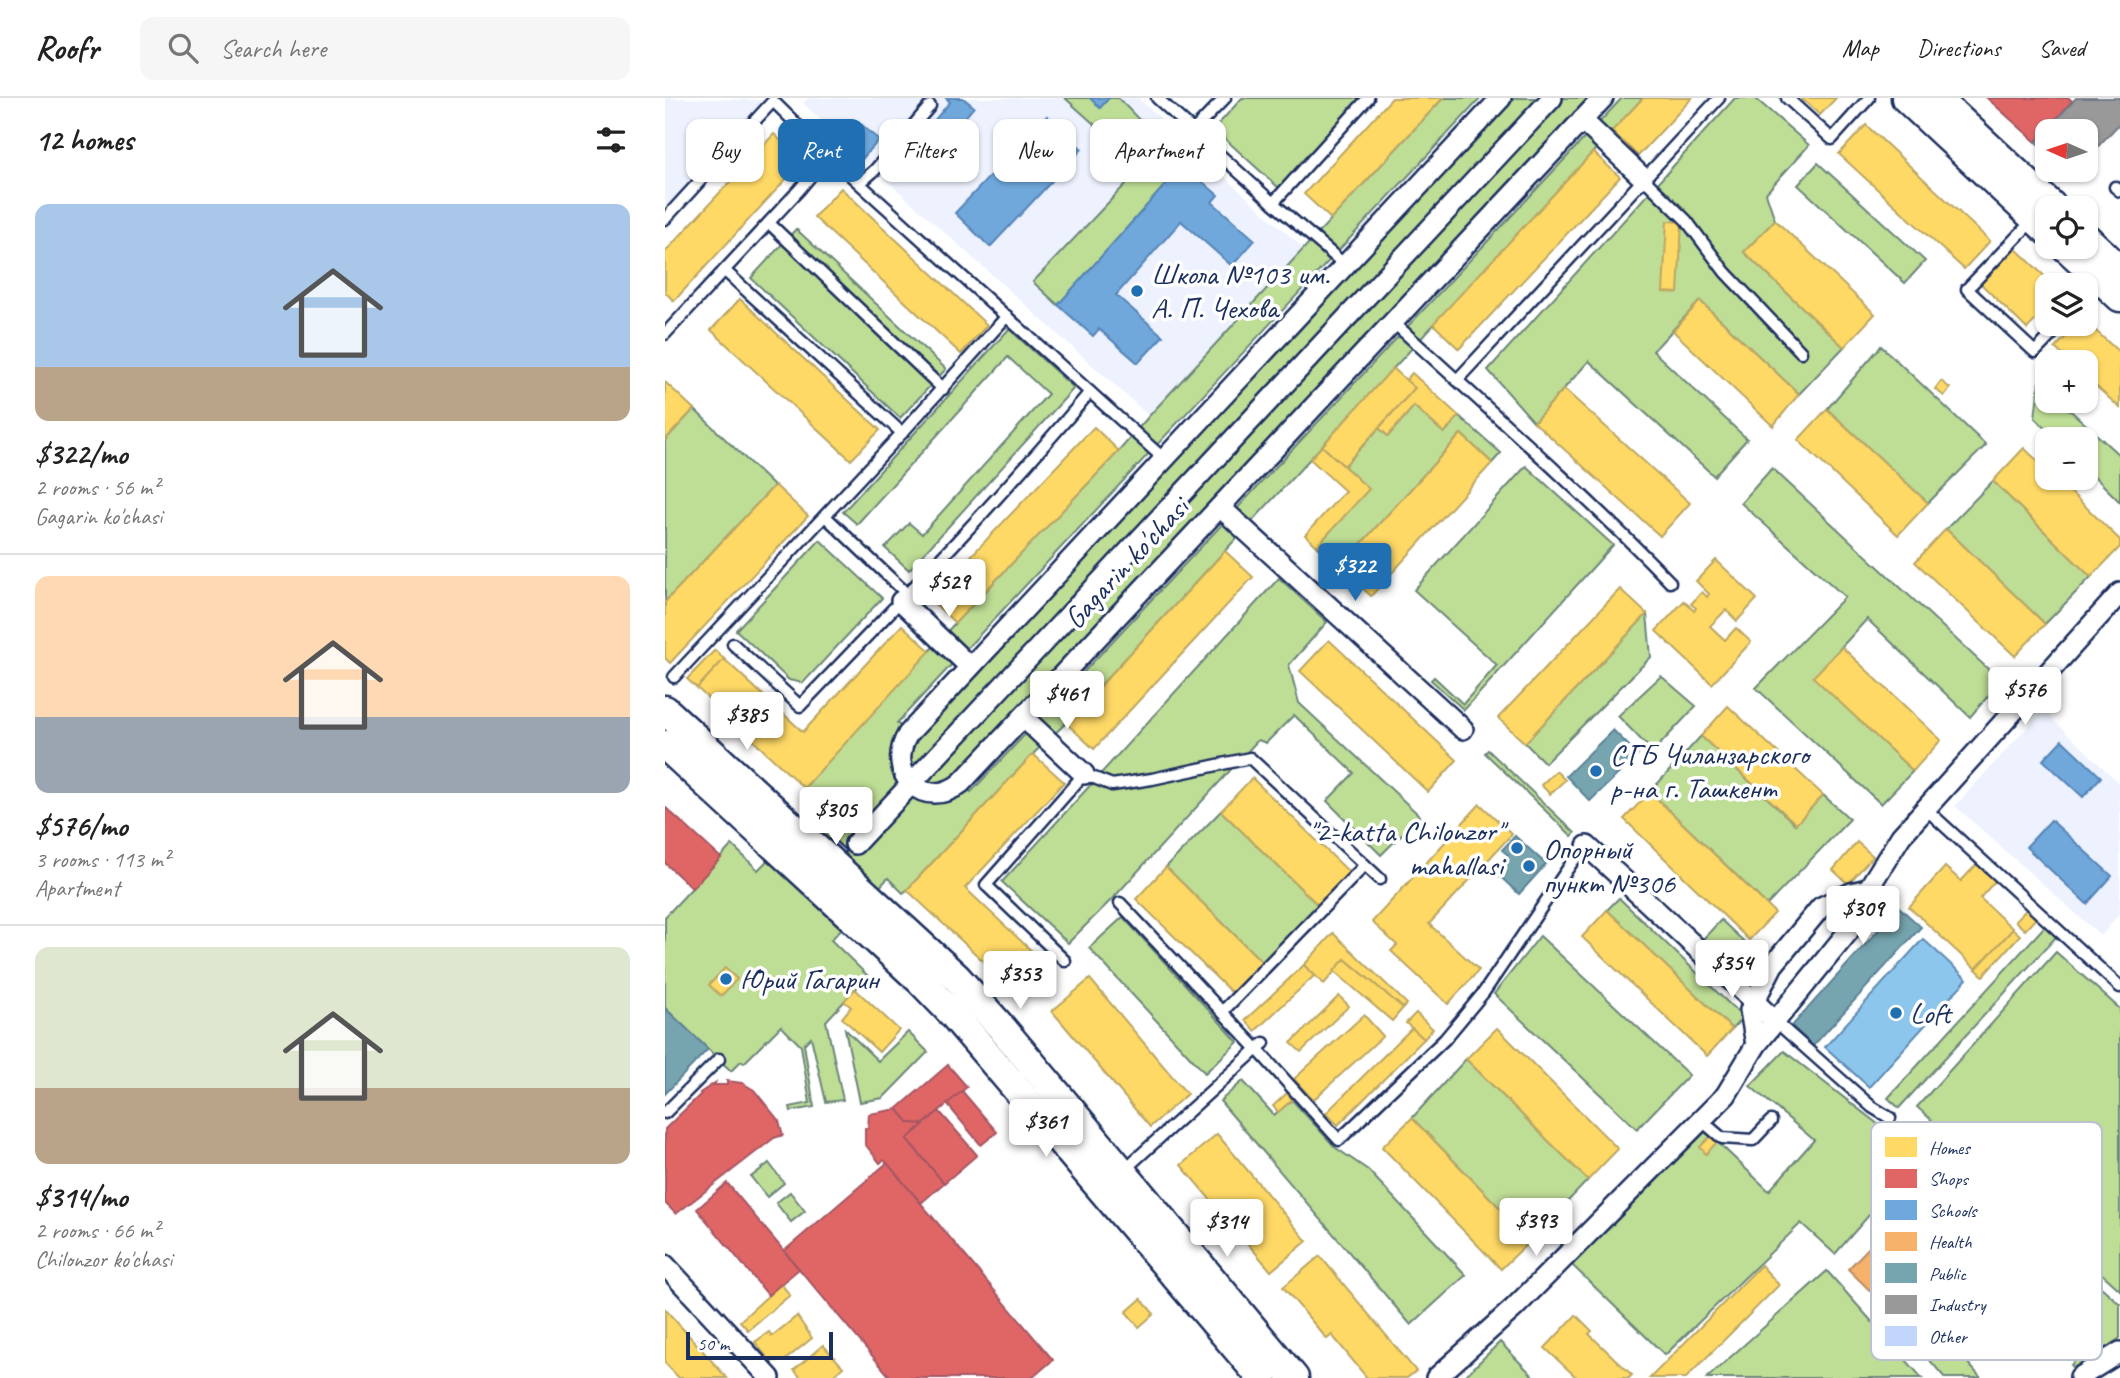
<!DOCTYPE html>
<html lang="en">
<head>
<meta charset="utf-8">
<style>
	:root { --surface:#fff; --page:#f6f6f6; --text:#222; --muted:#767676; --line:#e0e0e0; --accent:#1f6fb2 }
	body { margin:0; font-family:Caveat,sans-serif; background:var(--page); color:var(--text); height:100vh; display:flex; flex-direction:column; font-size:26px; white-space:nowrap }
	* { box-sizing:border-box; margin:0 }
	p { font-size:23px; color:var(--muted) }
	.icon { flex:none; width:38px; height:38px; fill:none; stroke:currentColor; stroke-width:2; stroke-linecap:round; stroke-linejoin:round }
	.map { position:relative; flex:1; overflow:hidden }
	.drawer { display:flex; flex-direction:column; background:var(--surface); width:665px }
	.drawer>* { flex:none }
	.banner { position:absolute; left:21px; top:21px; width:665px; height:63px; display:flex; gap:14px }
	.needle { width:46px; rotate:273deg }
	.fabs { position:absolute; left:1370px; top:21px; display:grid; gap:14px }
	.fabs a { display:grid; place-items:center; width:63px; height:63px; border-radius:14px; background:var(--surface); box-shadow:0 2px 5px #0004; font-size:35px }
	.scale { position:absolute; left:21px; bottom:18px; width:147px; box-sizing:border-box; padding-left:7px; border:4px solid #1b2f5e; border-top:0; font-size:19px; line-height:24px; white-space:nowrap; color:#1b2f5e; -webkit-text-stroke:5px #fff; paint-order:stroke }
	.price { position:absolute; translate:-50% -60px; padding:0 16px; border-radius:7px; background:#fff; color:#222; font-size:23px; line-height:46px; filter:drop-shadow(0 2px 4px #0008) }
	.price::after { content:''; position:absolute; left:50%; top:42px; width:21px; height:16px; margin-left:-10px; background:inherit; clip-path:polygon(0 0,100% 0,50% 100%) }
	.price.active { background:var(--accent); color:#fff }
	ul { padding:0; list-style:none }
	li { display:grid; align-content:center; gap:14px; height:371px; padding:0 35px }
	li+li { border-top:2px solid var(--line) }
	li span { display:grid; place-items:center; height:217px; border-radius:14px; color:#555 }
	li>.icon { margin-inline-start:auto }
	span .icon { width:126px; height:126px; fill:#fffc; stroke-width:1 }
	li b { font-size:30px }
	h2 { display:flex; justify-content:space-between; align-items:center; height:84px; padding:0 35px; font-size:30px }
	.chip { padding:0 24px; border-radius:14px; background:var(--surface); box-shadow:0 2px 5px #0004; font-size:24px; line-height:63px }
	.chip.active { background:var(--accent); color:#fff }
	header { display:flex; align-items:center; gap:42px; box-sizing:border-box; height:98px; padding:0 35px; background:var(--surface); border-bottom:2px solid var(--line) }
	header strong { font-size:33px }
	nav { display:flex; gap:38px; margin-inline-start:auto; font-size:24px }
	.search { width:490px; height:63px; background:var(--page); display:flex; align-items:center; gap:18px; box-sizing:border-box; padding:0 24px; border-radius:14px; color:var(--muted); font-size:26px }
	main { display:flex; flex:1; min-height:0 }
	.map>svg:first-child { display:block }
</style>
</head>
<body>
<header>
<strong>Roofr</strong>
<div class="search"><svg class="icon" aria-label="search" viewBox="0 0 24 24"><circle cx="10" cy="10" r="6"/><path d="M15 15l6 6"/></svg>Search here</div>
<nav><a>Map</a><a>Directions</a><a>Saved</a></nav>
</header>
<main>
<section class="drawer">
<h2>12 homes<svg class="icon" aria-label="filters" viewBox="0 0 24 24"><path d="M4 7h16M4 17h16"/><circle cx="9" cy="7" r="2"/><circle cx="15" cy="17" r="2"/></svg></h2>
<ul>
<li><span style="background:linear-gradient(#a9c7e8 75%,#b9a48a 0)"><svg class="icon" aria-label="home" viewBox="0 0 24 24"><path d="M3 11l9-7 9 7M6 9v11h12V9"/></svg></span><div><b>$322/mo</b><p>2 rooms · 56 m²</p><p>Gagarin ko'chasi</p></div></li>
<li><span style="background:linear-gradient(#ffd9b3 65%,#9aa5b1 0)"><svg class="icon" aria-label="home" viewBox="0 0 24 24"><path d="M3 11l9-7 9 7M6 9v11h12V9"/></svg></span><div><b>$576/mo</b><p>3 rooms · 113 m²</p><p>Apartment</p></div></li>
<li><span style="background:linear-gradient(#dfe7d0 65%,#b9a48a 0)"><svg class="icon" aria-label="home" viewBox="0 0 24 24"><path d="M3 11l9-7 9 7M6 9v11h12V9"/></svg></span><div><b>$314/mo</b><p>2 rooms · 66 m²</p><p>Chilonzor ko'chasi</p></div></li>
</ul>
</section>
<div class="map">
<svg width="1455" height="1280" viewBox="0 0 1455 1280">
	<rect width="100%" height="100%" fill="#fff"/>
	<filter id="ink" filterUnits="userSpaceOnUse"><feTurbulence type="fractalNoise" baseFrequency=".0143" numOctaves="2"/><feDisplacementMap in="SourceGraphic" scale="14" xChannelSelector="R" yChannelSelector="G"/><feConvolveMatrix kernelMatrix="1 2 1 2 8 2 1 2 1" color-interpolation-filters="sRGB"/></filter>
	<g filter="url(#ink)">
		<g fill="#edf2fe">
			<polygon points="0,0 99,2 0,111"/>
			<polygon points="143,0 473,0 639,151 484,318 181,46 138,5"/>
			<polygon points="1378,612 1455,686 1455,814 1436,838 1290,708"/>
		</g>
		<g fill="#bedd95" stroke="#6c867a" stroke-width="2">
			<polygon points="400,0 425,0 435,9 444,0 453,0 518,67 393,207 368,184 477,69"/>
			<polygon points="577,0 695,0 614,90 549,31"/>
			<polygon points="778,0 816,0 232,625 250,642 850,0 923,0 290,678 306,694 957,0 978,0 401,625 368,656 242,792 238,795 223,780 166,842 203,878 161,923 178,1002 161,1004 146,939 139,946 149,1009 126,1013 125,1009 145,1005 136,948 116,928 79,965 76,963 66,973 0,910 0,819 67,747 93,772 153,710 136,693 290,525 454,353 484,318"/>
			<polygon points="1070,0 1090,0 1144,47 1101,95 1110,122 1079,154 1179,249 1134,296 1035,203 988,253 1082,341 1049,378 924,263 869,324 823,272"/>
			<polygon points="1153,65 1260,163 1240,185 1133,87"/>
			<polygon points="131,131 281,271 235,320 86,180"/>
			<polygon points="344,231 409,290 244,472 220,450 244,425 257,436 383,296 343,259 192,426 178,414"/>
			<polygon points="1216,248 1321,347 1263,405 1162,311"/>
			<polygon points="1374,284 1382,292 1382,303 1395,303 1455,358 1455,404 1421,370 1421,341 1392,341 1370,320"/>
			<polygon points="749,308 779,335 794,318 836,355 827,365 796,336 675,469 652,448 703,391 679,368 714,330 723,338"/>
			<polygon points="29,311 109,388 0,504 0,342"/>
			<polygon points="861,368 948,447 799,612 766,582 769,579 798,606 832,567 749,492"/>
			<polygon points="1107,370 1336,583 1305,619 1202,521 1149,579 1248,673 1216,706 1091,590 1180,499 1076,405"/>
			<polygon points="1328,383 1426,479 1380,526 1281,431"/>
			<polygon points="155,442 217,500 138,585 124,582 71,532"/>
			<polygon points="614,480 662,524 624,567 634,605 755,718 716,757 662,703 689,675 629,617 601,645 593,642 452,796 403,845 337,784"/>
			<polygon points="982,516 986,559 880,665 860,645"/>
			<polygon points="996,578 1031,608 988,654 953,618"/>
			<polygon points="1036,638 1130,726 1158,697 1185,721 1102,807 985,694"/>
			<polygon points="823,652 910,735 907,738 820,655"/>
			<polygon points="556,713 653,807 597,864 501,769"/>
			<polygon points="954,800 1078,919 1067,931 942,812"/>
			<polygon points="458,819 573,944 540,975 424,850"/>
			<polygon points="1056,822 1092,856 1074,876 1038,841"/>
			<polygon points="1380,828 1391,839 1234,1010 1223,1000"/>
			<polygon points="875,838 1024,977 972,1031 829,896"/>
			<polygon points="1391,854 1455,911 1455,1192 1252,1009"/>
			<polygon points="180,931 213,963 243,934 263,954 218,1000 195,1004"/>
			<polygon points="1119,953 1255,1059 1170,1156 1136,1125 1000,1257 907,1167 1041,1033 1104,1093 1149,1042 1085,988"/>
			<polygon points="801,961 923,1082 866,1142 747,1020"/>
			<polygon points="578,983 609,1017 627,1002 671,1050 703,1072 801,1177 746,1227 555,1003"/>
			<polygon points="104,1065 119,1085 102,1099 86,1079"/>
			<polygon points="125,1094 140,1113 126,1124 111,1105"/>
			<polygon points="1162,1173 1257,1280 1042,1280"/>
			<polygon points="1425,1179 1455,1206 1455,1240 1411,1272 1406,1267 1438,1233 1406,1202"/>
			<polygon points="1281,1240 1316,1280 1280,1280 1262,1259"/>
			<polygon points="835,1244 870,1280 798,1280"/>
		</g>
		<polygon fill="#8dc6ec" stroke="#5f8ab3" stroke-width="2" points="1258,841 1302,881 1204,989 1160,949"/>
		<g fill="#ffd966" stroke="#bba664" stroke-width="2">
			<polygon points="727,0 778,0 666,121 639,96"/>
			<polygon points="978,0 1027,0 973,58 947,33"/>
			<polygon points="1136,0 1171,0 1155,17"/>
			<polygon points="1201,27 1325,143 1299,171 1174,56"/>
			<polygon points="109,36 137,64 9,203 0,194 0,154"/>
			<polygon points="928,54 955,79 794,251 768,226"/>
			<polygon points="176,90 322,227 296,256 149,119"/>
			<polygon points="1110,122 1210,216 1179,249 1079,154"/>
			<polygon points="1002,123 1017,124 1013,195 998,194"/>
			<polygon points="1350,150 1389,187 1382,187 1382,210 1362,231 1316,186"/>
			<polygon points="75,201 215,332 186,362 46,232"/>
			<polygon points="1035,203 1134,296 1108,328 1008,233"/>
			<polygon points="1421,224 1455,255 1455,310 1421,279 1421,264 1405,264 1390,250 1413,226"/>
			<polygon points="728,270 750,290 679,368 657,348"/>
			<polygon points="747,275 794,318 779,335 749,308 723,338 714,330 750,290 741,282"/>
			<polygon points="1276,283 1285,290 1279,298 1270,291"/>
			<polygon points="0,284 29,311 0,342"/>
			<polygon points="899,291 1025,405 995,438 869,324"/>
			<polygon points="1162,311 1263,405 1233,437 1133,342"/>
			<polygon points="429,329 454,353 290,525 265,501"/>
			<polygon points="796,336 827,365 706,498 675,469"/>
			<polygon points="657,348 704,391 652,448 640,437 680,393 645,361"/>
			<polygon points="1359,350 1382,372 1382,380 1391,380 1455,442 1455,449 1426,479 1328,383"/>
			<polygon points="110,387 143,418 5,565 0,560 0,504"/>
			<polygon points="1281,431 1380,526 1350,558 1250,464"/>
			<polygon points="560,453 588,479 429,651 401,625"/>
			<polygon points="1051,462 1092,501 1072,523 1061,512 1045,528 1060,542 1071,530 1086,544 1047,586 991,533 1019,503 1029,513 1031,510 1026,506 1037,494 1042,499 1044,496 1031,483"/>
			<polygon points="955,491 982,516 860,645 833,620"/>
			<polygon points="237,527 265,553 139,690 32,590 59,561 138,634"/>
			<polygon points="664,542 792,662 763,694 635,573"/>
			<polygon points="1177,549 1276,642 1248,673 1148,579"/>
			<polygon points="50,552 59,561 32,590 22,581"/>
			<polygon points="1063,608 1158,697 1131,726 1036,638"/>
			<polygon points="368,656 399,684 300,790 372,858 345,888 242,792"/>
			<polygon points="891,673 900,682 885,696 876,687"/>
			<polygon points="587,680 684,774 653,807 556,713"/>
			<polygon points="985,694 1110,815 1084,842 959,721"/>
			<polygon points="815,706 847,736 764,826 814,872 783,906 726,853 732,847 707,824"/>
			<polygon points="1192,744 1208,758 1183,786 1168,772"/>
			<polygon points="1313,765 1331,782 1315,800 1348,831 1311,871 1244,809 1280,769 1296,783"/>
			<polygon points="501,769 597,864 567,895 471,801"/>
			<polygon points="1363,810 1372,819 1360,832 1350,823"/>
			<polygon points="942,812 1067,931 1042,958 917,839"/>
			<polygon points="1348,831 1355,837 1318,878 1311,871"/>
			<polygon points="668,835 742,906 738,910 680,861 659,886 639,867"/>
			<polygon points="680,861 738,910 727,923 669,873"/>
			<polygon points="639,867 649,878 590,933 580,922"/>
			<polygon points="60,870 72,881 56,898 44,887"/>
			<polygon points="425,881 522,996 485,1029 387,913"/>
			<polygon points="190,891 234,932 214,954 177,920 186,909 179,903"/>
			<polygon points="674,898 684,908 636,954 626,945"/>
			<polygon points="751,915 768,931 759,941 741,925"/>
			<polygon points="699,917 718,938 648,1002 629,981"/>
			<polygon points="747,930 759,941 673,1027 661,1015"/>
			<polygon points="832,930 953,1051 923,1082 801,961"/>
			<polygon points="622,995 627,1002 613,1014 608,1008"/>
			<polygon points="747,1020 866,1142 836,1171 717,1049"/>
			<polygon points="552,1036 642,1143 606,1173 516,1067"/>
			<polygon points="1046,1038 1052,1044 1041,1056 1035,1049"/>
			<polygon points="655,1158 751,1273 742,1280 702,1280 667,1237 662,1241 618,1189"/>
			<polygon points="1096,1167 1114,1187 1021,1280 985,1280"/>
			<polygon points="116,1186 125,1197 83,1232 75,1223"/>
			<polygon points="476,1201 489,1216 474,1229 461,1214"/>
			<polygon points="0,1211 62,1280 14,1280 0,1265"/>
			<polygon points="911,1217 927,1233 924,1236 967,1277 964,1280 912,1280 880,1250"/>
			<polygon points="132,1218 147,1240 119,1263 105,1263 90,1244 104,1234 107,1238"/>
			<polygon points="158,1247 178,1269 166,1280 136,1280 129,1272"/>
		</g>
		<g fill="#e06666" stroke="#a55664" stroke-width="2">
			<polygon points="1322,0 1404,0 1407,3 1371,44"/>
			<polygon points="0,709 56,760 27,790 0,765"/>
			<polygon points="283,967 302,989 259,1026 244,1025 232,1011"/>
			<polygon points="62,983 77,985 89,992 114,1023 118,1037 109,1040 11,1116 0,1105 0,1031 36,996 35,995 50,985 49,987 62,987"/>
			<polygon points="297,993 332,1034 316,1047 282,1006"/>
			<polygon points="232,1011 244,1025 259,1026 242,1041 279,1085 256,1105 219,1062 215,1065 200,1046 200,1030 203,1030 204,1016"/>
			<polygon points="274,1013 312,1057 279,1085 242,1041"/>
			<polygon points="222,1065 388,1262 367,1280 226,1280 119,1153"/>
			<polygon points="62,1085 134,1171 103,1197 32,1111"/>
		</g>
		<g fill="#6fa8dc" stroke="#5684b6" stroke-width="2">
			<polygon points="281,0 298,0 309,9 268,57 252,43 285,4"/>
			<polygon points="425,0 444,0 435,10"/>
			<polygon points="382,18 417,51 325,149 290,115"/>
			<polygon points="197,27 214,42 197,61 181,46"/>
			<polygon points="518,67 553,97 547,104 590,142 567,168 516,123 451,197 498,238 473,265 434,231 428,238 393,207"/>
			<polygon points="1397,642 1436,679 1418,699 1378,662"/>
			<polygon points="1386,722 1447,778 1422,806 1361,749"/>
		</g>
		<polygon fill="#f6b26b" stroke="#b48b67" stroke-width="2" points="1276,1075 1322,1120 1229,1216 1183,1171"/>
		<g fill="#76a5af" stroke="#5b8297" stroke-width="2">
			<polygon points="948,632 973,657 925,703 901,678"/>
			<polygon points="850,738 881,766 854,796 829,773 843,757 837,752"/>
			<polygon points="1234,809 1256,829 1148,948 1127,928"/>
			<polygon points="0,910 43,951 0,996"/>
		</g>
		<polygon fill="#999" stroke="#737987" stroke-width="2" points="1411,0 1455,0 1455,25 1421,61 1421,33 1382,33 1382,55 1371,44"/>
		<polygon fill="#c2d5fb" stroke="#1b2f5e" stroke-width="2" points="167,740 181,753 176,757 162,745"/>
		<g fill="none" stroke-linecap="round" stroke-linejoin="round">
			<defs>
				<g id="lane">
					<polyline points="492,0 608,105 680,167"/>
					<polyline points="1122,0 1167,41 1204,0"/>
					<polyline points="528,33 560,0"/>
					<polyline points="978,80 1021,122 1060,174 1136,254"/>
					<polyline points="195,85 210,72 265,8"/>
					<polyline points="1450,89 1455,93"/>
					<polyline points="608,105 703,0"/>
					<polyline points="0,121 108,3 163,57 499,361"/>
					<polyline points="1367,123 1302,191 1370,254 1397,226"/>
					<polyline points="104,125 278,291"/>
					<polyline points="60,173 237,335"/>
					<polyline points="1421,201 1436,187"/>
					<path d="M728 224C821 309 917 393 1005 484"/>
					<polyline points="0,236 134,92 163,57"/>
					<polyline points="792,282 1054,0"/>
					<polyline points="160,418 242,496"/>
					<path d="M68 546 135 608C233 506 333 403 425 294"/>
					<polyline points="9,579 237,335 342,218"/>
					<polyline points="1260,710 1455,889"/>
					<polyline points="455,805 592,951 599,945"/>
					<polyline points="400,863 321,787 419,676 447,687 487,681 585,660 715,781"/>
					<polyline points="558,913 700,767"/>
					<polyline points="1110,923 1207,1009 1225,1020"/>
					<polyline points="0,1015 54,961"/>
					<polyline points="1036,1022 1057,1040 1088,1042 1106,1023"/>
					<polyline points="459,1072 592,951 674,1042 780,941 819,894 908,763 922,748"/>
				</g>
				<g id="street">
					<path d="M836 0 243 636C219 675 259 714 296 685L938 0"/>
					<polyline points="917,22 978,80"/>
					<polyline points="555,409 798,631"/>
					<polyline points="236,503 305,569"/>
					<polyline points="358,619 419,676"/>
					<polyline points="190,746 887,0"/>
					<polyline points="922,748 1110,923"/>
					<polyline points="1091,947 1085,912 1108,867 1156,809 1186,795 1203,791"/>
					<polyline points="0,1167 105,1280"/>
					<polyline points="1415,1279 1455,1254"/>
					<polyline points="771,1280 849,1210 1061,997 1091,947 1183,834 1198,806 1203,791 1236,738 1455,495"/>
				</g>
				<g id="secondary">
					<polyline points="1241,0 1382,132"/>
					<polyline points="1271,0 1389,110"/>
					<polyline points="1421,140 1455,172"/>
					<polyline points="1401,149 1455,199"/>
					<polyline points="0,612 292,880 336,929 629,1280"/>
					<polyline points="0,647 255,882 287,915 597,1280"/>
				</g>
			</defs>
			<use href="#lane" stroke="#1b2f5e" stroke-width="15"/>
			<use href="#street" stroke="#1b2f5e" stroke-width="24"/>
			<use href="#secondary" stroke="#1b2f5e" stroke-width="33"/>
			<use href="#lane" stroke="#fff" stroke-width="10"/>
			<use href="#street" stroke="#fff" stroke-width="19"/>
			<use href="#secondary" stroke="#fff" stroke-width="28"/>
		</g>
	</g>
	<g fill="#1f6fb2" stroke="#fff" stroke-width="2.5">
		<circle cx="472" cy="193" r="7"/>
		<circle cx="931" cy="673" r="7"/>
		<circle cx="852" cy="750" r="7"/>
		<circle cx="864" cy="768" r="7"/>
		<circle cx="61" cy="881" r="7"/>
		<circle cx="1231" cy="915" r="7"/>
	</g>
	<g text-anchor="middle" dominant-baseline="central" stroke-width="7" stroke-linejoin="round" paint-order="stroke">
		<g font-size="30" fill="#1b2f5e" stroke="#fff" text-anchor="start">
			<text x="486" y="176">Школа №103 им.<tspan x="486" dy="34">А. П. Чехова</tspan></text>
			<text x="945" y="656">СГБ Чиланзарского<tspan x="945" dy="34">р-на г. Ташкент</tspan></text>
			<text x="838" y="733" text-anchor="end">"2-katta Chilonzor"<tspan x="838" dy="34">mahallasi</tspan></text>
			<text x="878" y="751">Опорный<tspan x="878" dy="34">пункт №306</tspan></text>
			<text x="75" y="881">Юрий Гагарин</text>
			<text x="1245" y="915">Loft</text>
		</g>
		<g font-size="30" fill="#1b2f5e" stroke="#fff">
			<text transform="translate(461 465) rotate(-47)">Gagarin ko'chasi</text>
		</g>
	</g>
	<rect x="1206" y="1024" width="231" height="238" rx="10" fill="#fff" stroke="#bbc1cf" stroke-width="2"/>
	<rect x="1220" y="1039" width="32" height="20" fill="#ffd966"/>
	<rect x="1220" y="1071" width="32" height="19" fill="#e06666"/>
	<rect x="1220" y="1102" width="32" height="20" fill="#6fa8dc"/>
	<rect x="1220" y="1134" width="32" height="19" fill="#f6b26b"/>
	<rect x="1220" y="1165" width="32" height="20" fill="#76a5af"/>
	<rect x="1220" y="1197" width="32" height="19" fill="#999"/>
	<rect x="1220" y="1228" width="32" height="20" fill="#c2d5fb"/>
	<g font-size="19" fill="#1b2f5e">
		<text x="1264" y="1056">Homes</text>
		<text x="1264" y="1087">Shops</text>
		<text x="1264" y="1119">Schools</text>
		<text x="1264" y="1150">Health</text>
		<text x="1264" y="1182">Public</text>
		<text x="1264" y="1213">Industry</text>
		<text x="1264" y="1245">Other</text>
	</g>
</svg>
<div class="fabs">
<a><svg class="needle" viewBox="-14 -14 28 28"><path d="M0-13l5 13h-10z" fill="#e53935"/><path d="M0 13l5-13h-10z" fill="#767676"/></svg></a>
<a><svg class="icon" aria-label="locate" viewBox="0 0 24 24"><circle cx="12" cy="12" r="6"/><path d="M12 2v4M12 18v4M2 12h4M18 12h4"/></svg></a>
<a><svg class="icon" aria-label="layers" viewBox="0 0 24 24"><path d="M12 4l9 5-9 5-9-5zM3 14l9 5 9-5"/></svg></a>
<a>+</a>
<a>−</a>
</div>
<div class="scale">50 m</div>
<b class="price active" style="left:690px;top:505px">$322</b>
<b class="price" style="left:284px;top:521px">$529</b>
<b class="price" style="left:1360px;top:629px">$576</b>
<b class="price" style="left:402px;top:633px">$461</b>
<b class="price" style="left:82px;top:654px">$385</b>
<b class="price" style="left:171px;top:749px">$305</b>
<b class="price" style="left:1198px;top:848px">$309</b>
<b class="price" style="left:1067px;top:902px">$354</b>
<b class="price" style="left:355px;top:913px">$353</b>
<b class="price" style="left:381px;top:1061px">$361</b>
<b class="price" style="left:871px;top:1160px">$393</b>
<b class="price" style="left:562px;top:1161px">$314</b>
<div class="banner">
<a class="chip">Buy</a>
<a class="chip active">Rent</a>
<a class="chip">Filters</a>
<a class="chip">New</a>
<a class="chip">Apartment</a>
</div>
</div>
</main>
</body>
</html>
